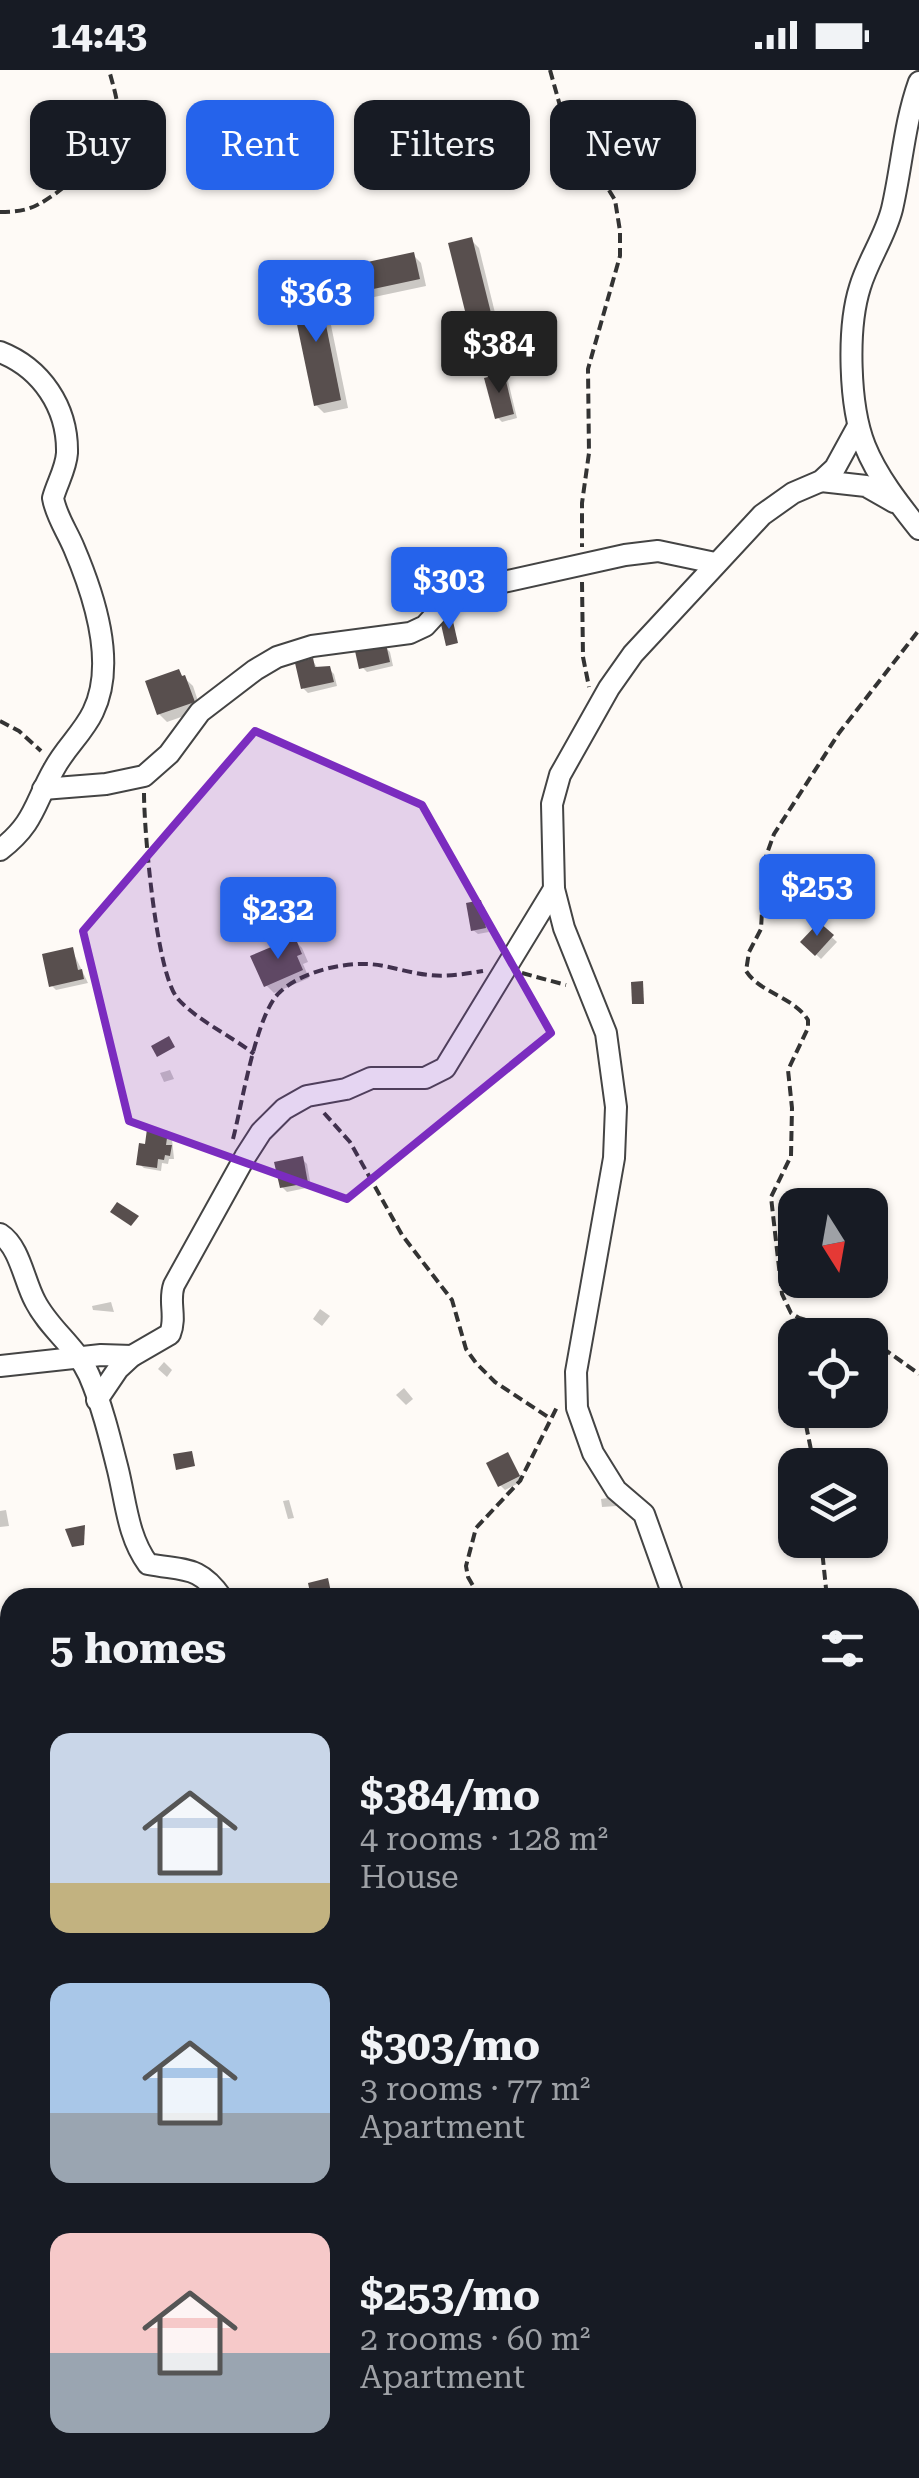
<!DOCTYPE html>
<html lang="en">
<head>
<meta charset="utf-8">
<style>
	:root { --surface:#171b24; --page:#20242c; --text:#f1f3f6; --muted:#9ea1a6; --accent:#2563eb }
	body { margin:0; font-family:"Roboto Serif",serif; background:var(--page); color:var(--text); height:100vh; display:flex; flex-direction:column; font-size:38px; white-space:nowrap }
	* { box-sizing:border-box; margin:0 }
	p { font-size:32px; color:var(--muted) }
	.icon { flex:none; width:55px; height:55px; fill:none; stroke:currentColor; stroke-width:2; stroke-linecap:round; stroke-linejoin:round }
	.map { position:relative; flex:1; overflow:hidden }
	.sheet { position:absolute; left:0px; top:1518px; width:920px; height:892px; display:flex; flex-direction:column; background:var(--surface); border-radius:30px 30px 0 0; box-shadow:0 2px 8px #0004 }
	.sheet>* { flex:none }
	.guide { position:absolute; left:30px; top:30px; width:860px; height:90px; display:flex; gap:20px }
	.needle { width:65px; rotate:169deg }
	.fabs { position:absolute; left:778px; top:1118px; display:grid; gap:20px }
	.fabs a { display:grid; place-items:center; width:110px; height:110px; border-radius:20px; background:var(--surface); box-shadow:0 2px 8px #0004; font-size:50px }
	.price { position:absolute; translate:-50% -85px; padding:0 22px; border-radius:10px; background:var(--accent); color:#fff; font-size:32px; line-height:65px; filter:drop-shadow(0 2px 5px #0008) }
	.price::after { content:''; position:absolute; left:50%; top:60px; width:30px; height:22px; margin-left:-15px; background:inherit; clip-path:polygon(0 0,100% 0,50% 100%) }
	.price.current { background:#222; color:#fff }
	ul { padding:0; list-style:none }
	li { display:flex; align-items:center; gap:30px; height:250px; padding:0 50px }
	li span { display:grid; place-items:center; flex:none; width:280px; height:200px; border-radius:20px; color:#555 }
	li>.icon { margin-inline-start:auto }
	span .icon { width:120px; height:120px; fill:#fffc; stroke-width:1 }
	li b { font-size:42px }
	h2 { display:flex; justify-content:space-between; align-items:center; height:120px; padding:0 50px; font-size:42px }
	.tag { padding:0 35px; border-radius:20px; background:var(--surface); box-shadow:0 2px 8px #0004; font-size:35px; line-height:90px }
	.tag.current { background:var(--accent); color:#fff }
	.status { display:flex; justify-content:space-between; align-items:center; height:70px; padding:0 50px; background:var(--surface); direction:ltr }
	.status svg { height:28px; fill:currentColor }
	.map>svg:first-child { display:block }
</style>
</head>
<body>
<div class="status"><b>14:43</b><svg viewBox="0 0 49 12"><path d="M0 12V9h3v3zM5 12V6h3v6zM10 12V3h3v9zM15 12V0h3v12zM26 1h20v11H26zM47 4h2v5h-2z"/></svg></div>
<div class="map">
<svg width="919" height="2408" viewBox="0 0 919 2408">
	<rect width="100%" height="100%" fill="#fefaf6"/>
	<g fill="#0003">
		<polygon points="471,170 479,178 502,271 482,276 475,268"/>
		<polygon points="413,185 421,193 426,216 360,230 352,222"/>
		<polygon points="317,218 325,226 348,338 324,343 316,335"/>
		<polygon points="503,306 508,311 517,348 502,352 497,347"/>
		<polygon points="385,577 390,582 393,596 367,602 362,597"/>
		<polygon points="313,591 318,599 329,599 334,604 337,616 308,623 303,618"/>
		<polygon points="178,602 193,616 201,640 167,652 159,644"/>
		<polygon points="480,833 485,838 489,862 478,864 473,860"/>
		<polygon points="819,855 837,872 821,889 803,872"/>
		<polygon points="294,870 302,878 308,892 303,894 309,908 274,923 266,915"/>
		<polygon points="72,880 88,913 56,920 51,915"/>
		<polygon points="170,1000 174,1009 164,1012 160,1003"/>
		<polygon points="167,1064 172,1069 174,1089 169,1089 168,1094 162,1093 161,1101 144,1098 139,1094 147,1076"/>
		<polygon points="302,1089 307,1094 311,1117 287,1122 282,1117"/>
		<polygon points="111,1232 114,1242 93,1240 92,1236"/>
		<polygon points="320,1239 330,1246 322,1256 313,1249"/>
		<polygon points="164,1292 172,1300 167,1307 158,1299"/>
		<polygon points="404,1318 413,1329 406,1335 396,1325"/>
		<polygon points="508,1385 523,1411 505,1420 500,1415"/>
		<polygon points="614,1427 617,1436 602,1437 601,1429"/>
		<polygon points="289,1430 294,1448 288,1449 283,1431"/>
		<polygon points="6,1440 9,1456 0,1457 0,1441"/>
		<polygon points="60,1522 69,1522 71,1528 60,1528"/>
		<polygon points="5,1539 10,1539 10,1556 7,1553"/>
		<polygon points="10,1623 10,1642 0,1644 0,1626"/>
		<polygon points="10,2174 10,2190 0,2192 0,2176"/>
		<polygon points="831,2400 840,2400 843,2404 839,2408 821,2408"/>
	</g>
	<g fill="#584f4e">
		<polygon points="472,167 496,263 472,269 448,173"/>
		<polygon points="414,182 420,209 350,224 344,197"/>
		<polygon points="318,215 341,330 314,336 290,221"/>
		<polygon points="499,281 503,297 484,302 480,286"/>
		<polygon points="504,303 514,344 495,349 484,308"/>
		<polygon points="452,547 458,573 446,576 440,550"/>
		<polygon points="386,574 390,592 359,599 355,581"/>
		<polygon points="313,588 315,597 330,596 334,612 301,619 295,593"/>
		<polygon points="179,599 182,606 185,605 195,632 157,645 145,611"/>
		<polygon points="481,830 486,858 471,861 466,833"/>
		<polygon points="819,852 834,865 815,886 800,872"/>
		<polygon points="295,867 302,884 297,886 303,900 264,917 250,886"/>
		<polygon points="73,877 78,900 82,899 84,909 49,917 42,884"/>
		<polygon points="643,911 644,934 632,934 631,912"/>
		<polygon points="169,966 175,977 157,987 151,976"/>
		<polygon points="147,1059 168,1061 166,1075 172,1075 170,1086 165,1085 164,1090 158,1089 157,1098 136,1095 139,1073 145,1074"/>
		<polygon points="303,1086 308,1113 280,1118 274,1092"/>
		<polygon points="117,1132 139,1146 131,1156 110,1142"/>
		<polygon points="192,1381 195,1396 176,1400 173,1384"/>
		<polygon points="508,1382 520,1406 498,1417 486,1393"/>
		<polygon points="85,1455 84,1475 72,1477 65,1459"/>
		<polygon points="328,1508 331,1522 311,1527 308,1513"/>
		<polygon points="919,2007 919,2038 912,2041 910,2011"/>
		<polygon points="10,2208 10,2235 0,2237 0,2210"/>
	</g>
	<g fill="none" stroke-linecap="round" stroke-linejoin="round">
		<defs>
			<g id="minor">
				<path d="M919 12C904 54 902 96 892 139 885 167 868 190 860 217 847 258 849 336 865 376 877 406 899 434 919 459"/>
				<path d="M0 282C41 298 68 337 67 383 66 399 57 413 53 428 56 446 67 461 74 478 94 525 117 593 93 642 83 663 65 678 54 699 34 734 35 753 0 780"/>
				<polyline points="821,411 866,416 894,432"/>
				<polyline points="43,719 106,714 144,706 169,684 200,642 255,600 277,587 312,576 410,563 425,556 448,531 463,521 625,485 658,481 715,493"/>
				<path d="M0 1164C20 1177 24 1211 35 1231 49 1259 76 1276 89 1305 102 1335 110 1368 118 1400 126 1433 128 1467 148 1494 185 1501 199 1495 222 1528"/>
				<polyline points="0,1296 101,1285 132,1286"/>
				<path d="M97 1330 118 1299 132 1286 170 1264C177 1246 168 1232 174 1215L245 1087 261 1062 284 1039 307 1026 346 1019 371 1008H425L445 998 554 819"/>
				<polyline points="674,1528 644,1444 616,1420 593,1383 577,1338 576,1302 614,1088 616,1037 606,963 564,858 554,819 552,734 560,705 609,618 633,584 762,445 793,423 821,411 835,398 858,356"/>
				<polyline points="0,1669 10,1667"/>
				<polyline points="910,2261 919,2262"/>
				<polyline points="0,2340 10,2337"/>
			</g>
		</defs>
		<use href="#minor" stroke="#444" stroke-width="24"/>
		<g stroke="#333" stroke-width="4" stroke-dasharray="10 5" stroke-linecap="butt">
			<polyline points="550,0 562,43 615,130 620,161 620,186 588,299 589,383 582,433 582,477"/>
			<path d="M0 142C13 142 27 141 39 134 59 124 106 84 115 63 123 44 114 19 109 0"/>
			<polyline points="582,512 583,587 589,617"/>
			<polyline points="0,651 19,661 41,681"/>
			<path d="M144 723C144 760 156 904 178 929 198 951 230 965 254 984"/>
			<polyline points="522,903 566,915"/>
			<polyline points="324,1043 350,1072 402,1165 452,1230 466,1279 476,1293 495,1312 551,1349"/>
			<path d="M233 1069C242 1035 256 943 280 922 301 902 340 893 368 894 388 895 408 903 429 905 447 907 465 904 483 901"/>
			<polyline points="799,1248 803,1265"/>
			<path d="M863 1265 799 1248 791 1243 782 1224 771 1127 791 1086 792 1038 788 1000 808 958V950C794 927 760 923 746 901L749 882 761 859 765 789 774 764 839 663 919 560"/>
			<polyline points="870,1269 919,1304"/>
			<polyline points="803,1340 814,1395"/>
			<polyline points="821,1470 827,1528"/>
			<polyline points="480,1528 468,1507 466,1496 476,1458 520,1411 557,1337"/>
			<polyline points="910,1826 919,1858"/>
			<polyline points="910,1880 919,1882"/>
			<polyline points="910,1989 919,1990"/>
			<polyline points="0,2145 10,2146"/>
			<polyline points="567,2408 573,2400"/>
			<polyline points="771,2408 772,2400"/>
		</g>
		<use href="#minor" stroke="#fff" stroke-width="20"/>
	</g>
	<path fill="#7b2cbf" fill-opacity="0.2" stroke="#7b2cbf" stroke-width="8" stroke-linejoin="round" d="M255 661 422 735 551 963 347 1129 129 1051 83 861Z"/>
</svg>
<div class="fabs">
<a><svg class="needle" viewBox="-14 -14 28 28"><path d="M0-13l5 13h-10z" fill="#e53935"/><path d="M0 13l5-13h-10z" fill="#9ea1a6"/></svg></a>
<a><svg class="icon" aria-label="locate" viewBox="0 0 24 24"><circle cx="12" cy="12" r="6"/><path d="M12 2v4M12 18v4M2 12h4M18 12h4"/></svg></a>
<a><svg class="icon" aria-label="layers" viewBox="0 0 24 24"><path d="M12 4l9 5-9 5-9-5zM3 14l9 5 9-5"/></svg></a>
</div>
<b class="price" style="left:316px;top:275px">$363</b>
<b class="price current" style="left:499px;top:326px">$384</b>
<b class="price" style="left:449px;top:562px">$303</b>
<b class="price" style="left:817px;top:869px">$253</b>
<b class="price" style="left:278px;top:892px">$232</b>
<div class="guide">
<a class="tag">Buy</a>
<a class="tag current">Rent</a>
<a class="tag">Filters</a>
<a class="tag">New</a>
</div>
<section class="sheet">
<h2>5 homes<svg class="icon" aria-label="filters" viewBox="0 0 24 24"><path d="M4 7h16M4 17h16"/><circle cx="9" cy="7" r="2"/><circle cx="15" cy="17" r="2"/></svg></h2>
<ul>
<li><span style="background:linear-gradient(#c9d6e8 75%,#c2b280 0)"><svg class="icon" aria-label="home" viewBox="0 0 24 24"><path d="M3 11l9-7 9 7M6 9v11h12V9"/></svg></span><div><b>$384/mo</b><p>4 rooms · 128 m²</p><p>House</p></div></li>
<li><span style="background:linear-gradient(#a9c7e8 65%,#9aa5b1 0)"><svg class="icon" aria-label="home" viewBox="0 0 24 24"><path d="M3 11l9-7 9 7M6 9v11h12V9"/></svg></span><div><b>$303/mo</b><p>3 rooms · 77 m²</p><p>Apartment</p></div></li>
<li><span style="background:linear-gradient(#f6c9c9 60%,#9aa5b1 0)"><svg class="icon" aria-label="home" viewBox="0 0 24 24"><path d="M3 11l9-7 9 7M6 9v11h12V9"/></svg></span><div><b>$253/mo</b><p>2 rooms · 60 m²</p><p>Apartment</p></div></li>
</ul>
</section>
</div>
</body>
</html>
